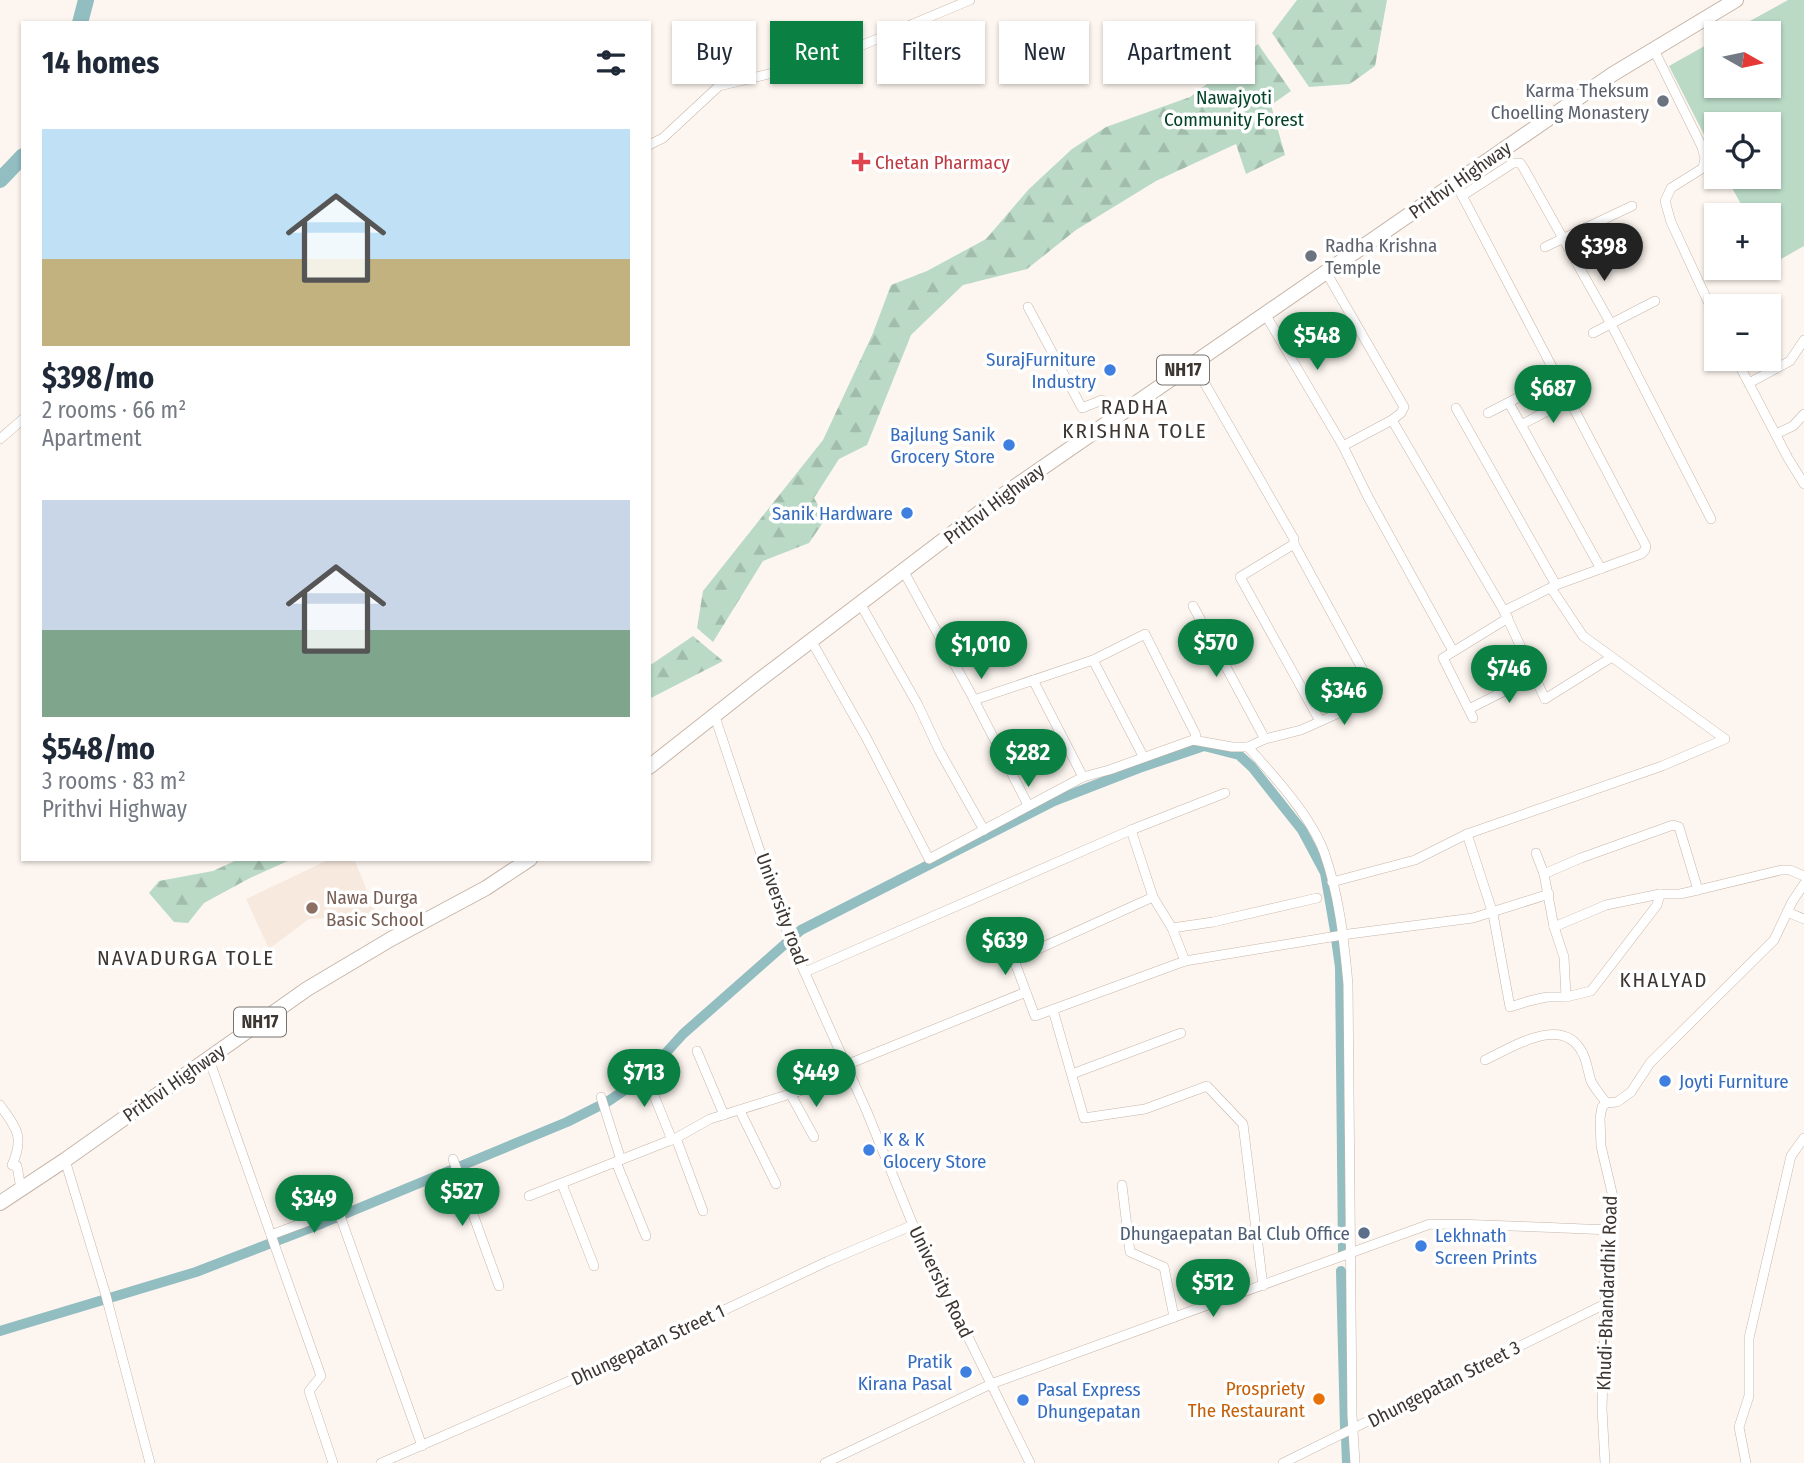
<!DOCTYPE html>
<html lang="en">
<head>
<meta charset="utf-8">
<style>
	:root { --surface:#fff; --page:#f2f2f3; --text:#1f2937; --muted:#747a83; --accent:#0b8043 }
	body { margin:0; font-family:"Fira Sans Condensed",sans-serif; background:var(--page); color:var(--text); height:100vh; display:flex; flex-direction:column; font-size:26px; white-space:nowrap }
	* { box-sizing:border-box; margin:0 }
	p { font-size:23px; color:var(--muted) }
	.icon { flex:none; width:38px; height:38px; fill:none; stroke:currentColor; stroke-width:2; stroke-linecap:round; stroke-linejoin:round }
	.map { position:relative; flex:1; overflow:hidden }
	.panel { position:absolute; left:21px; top:21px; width:630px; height:840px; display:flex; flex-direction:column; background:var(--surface); border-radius:0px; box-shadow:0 2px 5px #0004 }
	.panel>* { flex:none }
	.guide { position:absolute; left:672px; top:21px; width:665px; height:63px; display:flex; gap:14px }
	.needle { width:46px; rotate:99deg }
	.fabs { position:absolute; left:1704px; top:21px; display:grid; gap:14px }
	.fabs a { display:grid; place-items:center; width:77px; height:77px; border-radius:0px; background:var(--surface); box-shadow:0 2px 5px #0004; font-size:35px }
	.price { position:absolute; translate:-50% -60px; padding:0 16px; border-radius:24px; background:var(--accent); color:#fff; font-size:23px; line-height:46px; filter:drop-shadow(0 2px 4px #0008) }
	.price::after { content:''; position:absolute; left:50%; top:42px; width:21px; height:16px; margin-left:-10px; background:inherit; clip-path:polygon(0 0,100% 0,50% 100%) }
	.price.on { background:#222; color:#fff }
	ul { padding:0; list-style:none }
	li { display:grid; align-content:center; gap:14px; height:371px; padding:0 21px }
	li span { display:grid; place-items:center; height:217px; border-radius:0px; color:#555 }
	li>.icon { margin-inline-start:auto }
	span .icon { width:126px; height:126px; fill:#fffc; stroke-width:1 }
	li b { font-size:30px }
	h2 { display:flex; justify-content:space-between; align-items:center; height:84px; padding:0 21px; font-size:30px }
	.chip { padding:0 24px; border-radius:0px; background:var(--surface); box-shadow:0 2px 5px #0004; font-size:24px; line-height:63px }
	.chip.on { background:var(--accent); color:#fff }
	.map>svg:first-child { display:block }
</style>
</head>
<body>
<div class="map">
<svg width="1804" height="1463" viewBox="0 0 1804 1463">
	<defs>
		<pattern id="forest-firs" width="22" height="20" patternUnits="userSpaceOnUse" patternTransform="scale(1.75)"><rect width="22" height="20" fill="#badac6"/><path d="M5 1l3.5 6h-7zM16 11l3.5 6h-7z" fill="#a1bcab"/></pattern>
	</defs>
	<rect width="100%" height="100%" fill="#fdf6f0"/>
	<polygon fill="#f8e9de" points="330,859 354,859 380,922 351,917 309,919 269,949 246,899"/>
	<g fill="url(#forest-firs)">
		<polygon points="1297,0 1387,0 1375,66 1350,84 1309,87 1272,33"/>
		<polygon points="1258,44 1291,91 1271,105 1285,155 1246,174 1236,144 1156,181 1076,230 1027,269 963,285 911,335 867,445 839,459 814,498 826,518 809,543 763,561 713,642 697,628 703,591 823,440 873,333 891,285 927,271 986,239 1029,189 1072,149 1106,127 1190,97"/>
		<polygon points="693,636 723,661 649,699 649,666"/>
		<polygon points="239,859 292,859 250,878 204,903 188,923 174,922 149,893 159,881 213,871"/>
	</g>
	<polygon fill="#badac6" points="1788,0 1804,0 1804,246 1774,263 1769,255 1769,215 1747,215 1726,177 1769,177 1769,124 1717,124 1717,160 1669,66 1717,39 1717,86 1769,86 1769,33 1728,33"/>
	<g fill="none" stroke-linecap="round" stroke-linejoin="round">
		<g stroke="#92bdc1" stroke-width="10">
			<polyline points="1336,939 1340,967 1343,1253"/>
			<polyline points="1341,1271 1345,1428"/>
			<polyline points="0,1331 196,1272 323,1223 567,1122 607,1102 644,1077 683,1034 801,930 1054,801 1139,768 1204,746 1239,755 1252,767 1302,830 1325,873 1335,931"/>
			<polyline points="1346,1437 1347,1463"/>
		</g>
		<g stroke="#92bdc1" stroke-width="16">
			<polyline points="80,23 86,0"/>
			<polyline points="0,180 23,156"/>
		</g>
		<defs>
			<g id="minor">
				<polyline points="1654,50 1702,147 1705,158 1703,168 1671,188 1665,201 1671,222 1717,321"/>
				<polyline points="649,145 663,138 719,86 827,60 970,0"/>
				<polyline points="1462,196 1513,163 1520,163 1523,167 1611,324 1711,519"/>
				<polyline points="1545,247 1632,206"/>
				<polyline points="1326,272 1404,407 1401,413 1392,420"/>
				<polyline points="1028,307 1082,408 1102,400 1117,416"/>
				<polyline points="1265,314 1343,446"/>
				<polyline points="1593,333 1655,301"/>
				<polyline points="1736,359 1788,458 1804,484"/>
				<polyline points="1749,383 1790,361 1804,340"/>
				<polyline points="1509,403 1601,569"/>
				<polyline points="1456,408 1556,585"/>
				<polyline points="1488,413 1527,393"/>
				<polyline points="1521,425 1570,399"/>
				<polyline points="1776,434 1793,426 1804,414"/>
				<polyline points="0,439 23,419"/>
				<polyline points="1294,544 1240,577 1320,721"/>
				<polyline points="904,572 971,694 1028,805"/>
				<polyline points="861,605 918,705 939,750 984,830"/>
				<polyline points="1193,606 1265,739"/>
				<polyline points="1504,611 1545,699 1612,657"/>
				<polyline points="812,642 867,739 929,859 1083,777 1109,770 1193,740"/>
				<polyline points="1453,651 1368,497 1343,446 1392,420 1504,611 1556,585 1641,554 1645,550 1646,546 1456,184"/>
				<polyline points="1093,660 1143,756"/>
				<polyline points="1033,680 1083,777"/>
				<polyline points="974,700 1093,660 1145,634 1195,733 1196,736 1193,740 1232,747 1248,747 1265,739 1301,730 1377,696 1294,544 1294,539 1193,363"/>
				<polyline points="1469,709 1536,675"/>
				<polyline points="715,717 788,935 867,1112 913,1225 1030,1463"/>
				<polyline points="1473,718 1443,658 1508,618"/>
				<path d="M1248 747C1274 776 1310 815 1324 852 1339 894 1344 940 1348 984L1352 1415 1355 1463"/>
				<polyline points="1131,830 1153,897 1172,928 1185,961"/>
				<polyline points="1467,834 1493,914 1510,1007 1529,1001 1547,997 1566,997 1591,991 1657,905 1660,894 1606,905 1554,927"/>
				<polyline points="1536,853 1544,874 1554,927 1564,957 1566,997"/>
				<polyline points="1544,874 1581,858 1673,825 1679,827 1698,890 1680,894 1660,894"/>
				<polyline points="1332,882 1415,860 1467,834 1662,766 1725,739 1583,636 1551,588"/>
				<polyline points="1698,890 1781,870 1790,870 1804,876"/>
				<polyline points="1787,912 1804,919"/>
				<polyline points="1172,928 1213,922 1317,898"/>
				<polyline points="805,972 1131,830 1225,793"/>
				<polyline points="1026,992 1035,1016 1185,961 1349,934 1473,918 1549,894"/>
				<polyline points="1053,1010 1084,1118 1145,1109 1207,1086 1243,1124 1263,1286"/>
				<polyline points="697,1051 724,1115"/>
				<polyline points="209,1059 271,1235 338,1210 422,1446"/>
				<path d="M1485 1060C1513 1047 1564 1013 1583 1054 1587 1062 1588 1072 1591 1081 1594 1088 1602 1096 1606 1103"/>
				<polyline points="846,1065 1026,992 1014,960 1153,897"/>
				<polyline points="643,1068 672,1140"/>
				<polyline points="1072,1074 1181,1033"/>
				<polyline points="791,1095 814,1137"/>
				<polyline points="601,1097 621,1160"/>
				<path d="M0 1105C16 1128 25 1136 12 1165L17 1166 21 1189"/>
				<polyline points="740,1111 776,1184"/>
				<polyline points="676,1138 703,1211"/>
				<polyline points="453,1159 499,1286"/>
				<polyline points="65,1160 105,1292 150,1463"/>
				<polyline points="616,1162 646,1236"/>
				<polyline points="562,1184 594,1266"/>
				<polyline points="1122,1185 1130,1252 1164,1267 1174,1317"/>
				<polyline points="529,1196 676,1138 710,1119 851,1075"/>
				<polyline points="271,1235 321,1376 309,1391 333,1463"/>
				<polyline points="381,1463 631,1354 828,1261 913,1225"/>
				<path d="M825 1463 991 1384 1430 1224C1491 1224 1551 1228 1611 1230"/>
				<polyline points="1283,1463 1605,1304"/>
				<polyline points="1605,1463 1602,1409 1605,1304 1613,1197 1601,1146 1600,1118 1602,1107 1606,1103 1617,1102 1631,1092 1650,1063 1774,940 1792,902 1804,884"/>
				<polyline points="1746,1463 1739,1427 1749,1396 1749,1338 1791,1156 1804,1138"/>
			</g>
			<g id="highway">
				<polyline points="649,767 758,681 1000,497 1613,74 1736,0"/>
				<polyline points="0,1203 65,1160 307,989 391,939 486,888 530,859"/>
			</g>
		</defs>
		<use href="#minor" stroke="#c7b5a8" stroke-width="10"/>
		<use href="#highway" stroke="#c7b5a8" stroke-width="16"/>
		<use href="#minor" stroke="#fff" stroke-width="9"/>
		<use href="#highway" stroke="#fff" stroke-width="14"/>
	</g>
	<g fill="#6b7280" stroke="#fff" stroke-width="2.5">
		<circle cx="1663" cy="101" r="7"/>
		<circle cx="1311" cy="256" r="7"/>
	</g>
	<path fill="#e0444e" stroke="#fff" stroke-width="2.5" d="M857.5 151.5h7v7h7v7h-7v7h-7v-7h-7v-7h7z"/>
	<g fill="#3f7fe0" stroke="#fff" stroke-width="2.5">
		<circle cx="1110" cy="370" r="7"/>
		<circle cx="1009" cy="445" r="7"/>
		<circle cx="907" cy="513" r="7"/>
		<circle cx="1665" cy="1081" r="7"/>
		<circle cx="869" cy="1150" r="7"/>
		<circle cx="1421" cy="1246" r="7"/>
		<circle cx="966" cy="1372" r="7"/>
		<circle cx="1023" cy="1400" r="7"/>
	</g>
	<circle fill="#8d6e63" stroke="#fff" stroke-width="2.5" cx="312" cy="908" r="7"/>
	<circle fill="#5c6f8a" stroke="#fff" stroke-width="2.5" cx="1364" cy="1233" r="7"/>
	<circle fill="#e8710a" stroke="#fff" stroke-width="2.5" cx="1319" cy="1399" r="7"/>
	<g text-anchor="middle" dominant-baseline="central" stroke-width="7" stroke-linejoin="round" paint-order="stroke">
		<g fill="#fff" stroke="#77726f" stroke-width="2">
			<rect x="1157" y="355.5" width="52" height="29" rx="5"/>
			<rect x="234" y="1007.5" width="52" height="29" rx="5"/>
		</g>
		<g font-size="18" font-weight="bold" fill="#3d3631">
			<text x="1183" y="370">NH17</text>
			<text x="260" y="1022">NH17</text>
		</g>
		<g font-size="19" fill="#5b616d" stroke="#fff" text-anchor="end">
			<text x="1649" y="90">Karma Theksum<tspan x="1649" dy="22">Choelling Monastery</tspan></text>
			<text x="1325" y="245" text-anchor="start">Radha Krishna<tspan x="1325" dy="22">Temple</tspan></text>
		</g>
		<g font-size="19" fill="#034328" stroke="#fff">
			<text x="1234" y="97">Nawajyoti<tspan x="1234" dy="22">Community Forest</tspan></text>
		</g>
		<g font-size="19" fill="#be3a42" stroke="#fff" text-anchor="start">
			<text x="875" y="162">Chetan Pharmacy</text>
		</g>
		<g font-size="19" fill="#3d3631" stroke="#fff">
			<text transform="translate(1460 180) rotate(-35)">Prithvi Highway</text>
			<text transform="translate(994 504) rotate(-37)">Prithvi Highway</text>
			<text transform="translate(782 909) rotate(70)">University road</text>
			<text transform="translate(174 1083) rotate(-35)">Prithvi Highway</text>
			<text transform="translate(941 1282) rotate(64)">University Road</text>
			<text transform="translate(1607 1293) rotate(-88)">Khudi-Bhandardhik Road</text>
			<text transform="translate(648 1345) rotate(-25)">Dhungepatan Street 1</text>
			<text transform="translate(1444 1384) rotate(-27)">Dhungepatan Street 3</text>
		</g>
		<g font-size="19" fill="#366cbe" stroke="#fff" text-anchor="end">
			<text x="1096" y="359">SurajFurniture<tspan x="1096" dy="22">Industry</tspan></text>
			<text x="995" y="434">Bajlung Sanik<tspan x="995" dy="22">Grocery Store</tspan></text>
			<text x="893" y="513">Sanik Hardware</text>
			<text x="1679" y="1081" text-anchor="start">Joyti Furniture</text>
			<text x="883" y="1139" text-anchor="start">K &amp; K<tspan x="883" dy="22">Glocery Store</tspan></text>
			<text x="1435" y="1235" text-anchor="start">Lekhnath<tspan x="1435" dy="22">Screen Prints</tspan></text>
			<text x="952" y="1361">Pratik<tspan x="952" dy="22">Kirana Pasal</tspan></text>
			<text x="1037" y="1389" text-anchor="start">Pasal Express<tspan x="1037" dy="22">Dhungepatan</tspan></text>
		</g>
		<g font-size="19" fill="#785e54" stroke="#fff" text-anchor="start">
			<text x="326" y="897">Nawa Durga<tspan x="326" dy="22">Basic School</tspan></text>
		</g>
		<g font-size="19" fill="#4e5e75" stroke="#fff" text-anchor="end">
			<text x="1350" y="1233">Dhungaepatan Bal Club Office</text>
		</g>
		<g font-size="19" fill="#c56008" stroke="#fff" text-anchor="end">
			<text x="1305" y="1388">Prospriety<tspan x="1305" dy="22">The Restaurant</tspan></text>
		</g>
		<g font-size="21" letter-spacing="2" fill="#3d3631" stroke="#fff">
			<text x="1135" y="407">RADHA<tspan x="1135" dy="24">KRISHNA TOLE</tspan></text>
			<text x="186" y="958">NAVADURGA TOLE</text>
			<text x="1664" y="980">KHALYAD</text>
		</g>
	</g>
</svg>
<div class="fabs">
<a><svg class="needle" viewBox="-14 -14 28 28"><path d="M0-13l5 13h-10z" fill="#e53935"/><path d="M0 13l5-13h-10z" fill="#747a83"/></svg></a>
<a><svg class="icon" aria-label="locate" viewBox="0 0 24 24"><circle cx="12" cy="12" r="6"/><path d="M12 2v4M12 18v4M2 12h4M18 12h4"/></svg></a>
<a>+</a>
<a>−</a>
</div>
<b class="price on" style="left:1604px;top:283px">$398</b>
<b class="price" style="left:1317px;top:372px">$548</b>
<b class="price" style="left:1553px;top:425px">$687</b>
<b class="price" style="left:1216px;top:679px">$570</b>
<b class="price" style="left:981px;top:681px">$1,010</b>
<b class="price" style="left:1509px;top:705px">$746</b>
<b class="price" style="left:1344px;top:727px">$346</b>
<b class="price" style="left:1028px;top:789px">$282</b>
<b class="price" style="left:1005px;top:977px">$639</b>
<b class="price" style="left:644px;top:1109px">$713</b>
<b class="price" style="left:816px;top:1109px">$449</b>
<b class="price" style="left:462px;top:1228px">$527</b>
<b class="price" style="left:314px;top:1235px">$349</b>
<b class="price" style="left:1213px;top:1319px">$512</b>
<div class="guide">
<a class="chip">Buy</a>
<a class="chip on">Rent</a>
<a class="chip">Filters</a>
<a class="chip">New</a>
<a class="chip">Apartment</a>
</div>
<section class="panel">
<h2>14 homes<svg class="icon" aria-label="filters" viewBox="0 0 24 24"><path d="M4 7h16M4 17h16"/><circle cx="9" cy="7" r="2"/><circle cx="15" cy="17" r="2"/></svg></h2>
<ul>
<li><span style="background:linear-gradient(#bfe0f5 60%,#c2b280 0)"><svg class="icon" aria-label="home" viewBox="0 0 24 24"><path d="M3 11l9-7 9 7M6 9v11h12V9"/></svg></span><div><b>$398/mo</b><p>2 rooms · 66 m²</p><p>Apartment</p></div></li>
<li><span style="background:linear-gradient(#c9d6e8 60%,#7fa58c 0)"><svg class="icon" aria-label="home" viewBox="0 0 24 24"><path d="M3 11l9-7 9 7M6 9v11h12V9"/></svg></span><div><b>$548/mo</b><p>3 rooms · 83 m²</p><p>Prithvi Highway</p></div></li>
</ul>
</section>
</div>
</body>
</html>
